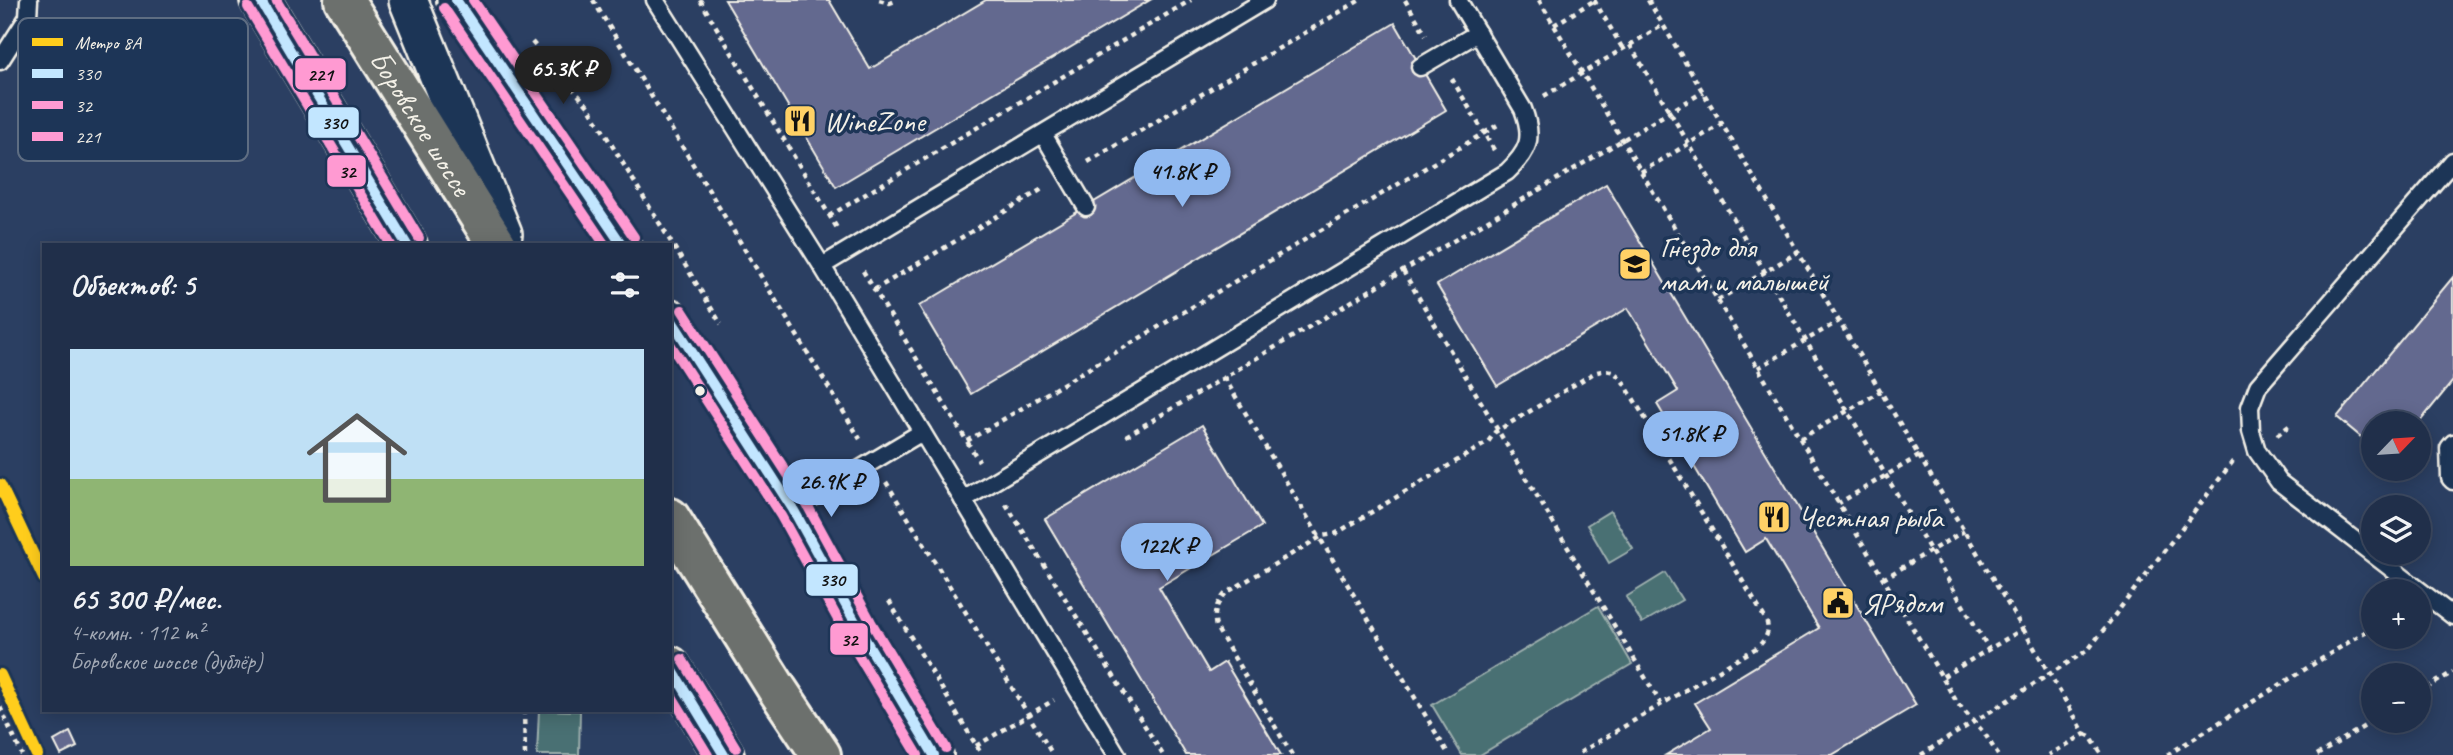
<!DOCTYPE html>
<html lang="ru">
<head>
<meta charset="utf-8">
<style>
	:root { --surface:#202f4a; --page:#2d3b54; --text:#f1f3f6; --muted:#a2a9b5; --line:#3d4a62; --accent:#90b9f0 }
	body { margin:0; font-family:Caveat,sans-serif; background:var(--page); color:var(--text); height:100vh; display:flex; flex-direction:column; font-size:26px; white-space:nowrap }
	* { box-sizing:border-box; margin:0 }
	p { font-size:23px; color:var(--muted) }
	.icon { flex:none; width:38px; height:38px; fill:none; stroke:currentColor; stroke-width:2; stroke-linecap:round; stroke-linejoin:round }
	.map { position:relative; flex:1; overflow:hidden }
	.panel { position:absolute; left:42px; top:243px; width:630px; height:469px; display:flex; flex-direction:column; background:var(--surface); border-radius:0px; box-shadow:0 4px 18px #0003,0 0 0 2px var(--line) }
	.panel>* { flex:none }
	.needle { width:46px; rotate:65deg }
	.buttons { position:absolute; left:2361px; top:411px; display:grid; gap:14px }
	.buttons a { display:grid; place-items:center; width:70px; height:70px; border-radius:50%; background:var(--surface); box-shadow:0 4px 18px #0003,0 0 0 2px var(--line); font-size:35px }
	.price { position:absolute; translate:-50% -60px; padding:0 16px; border-radius:24px; background:var(--accent); color:#111; font-size:23px; line-height:46px; filter:drop-shadow(0 2px 4px #0008) }
	.price::after { content:''; position:absolute; left:50%; top:42px; width:21px; height:16px; margin-left:-10px; background:inherit; clip-path:polygon(0 0,100% 0,50% 100%) }
	.price.active { background:#222; color:#fff }
	ul { padding:0; list-style:none }
	li { display:grid; align-content:center; gap:14px; height:371px; padding:0 28px }
	li+li { border-top:2px solid var(--line) }
	li span { display:grid; place-items:center; height:217px; border-radius:0px; color:#555 }
	li>.icon { margin-inline-start:auto }
	span .icon { width:126px; height:126px; fill:#fffc; stroke-width:1 }
	li b { font-size:30px }
	h2 { display:flex; justify-content:space-between; align-items:center; height:84px; padding:0 28px; font-size:30px }
	.map>svg:first-child { display:block }
</style>
</head>
<body>
<div class="map">
<svg width="2453" height="755" viewBox="0 0 2453 755">
	<rect width="100%" height="100%" fill="#2b3f62"/>
	<filter id="ink" filterUnits="userSpaceOnUse"><feTurbulence type="fractalNoise" baseFrequency=".0143" numOctaves="2"/><feDisplacementMap in="SourceGraphic" scale="14" xChannelSelector="R" yChannelSelector="G"/><feConvolveMatrix kernelMatrix="1 2 1 2 8 2 1 2 1" color-interpolation-filters="sRGB"/></filter>
	<g filter="url(#ink)">
		<g fill="#486f73" stroke="#9eb0ae" stroke-width="2">
			<polygon points="1610,511 1633,549 1609,563 1587,525"/>
			<polygon points="1665,573 1682,600 1642,623 1626,597"/>
			<polygon points="1598,606 1632,664 1480,755 1462,755 1432,705"/>
			<polygon points="539,710 580,711 579,755 537,755"/>
		</g>
		<g fill="#63698f" stroke="#f4f1e8" stroke-width="2">
			<polygon points="725,0 829,0 870,69 986,0 1150,0 836,187"/>
			<polygon points="1395,23 1446,110 971,394 919,306"/>
			<polygon points="1606,184 1916,705 1832,755 1666,755 1711,728 1695,703 1819,628 1766,539 1745,552 1657,404 1678,391 1628,308 1497,386 1437,285"/>
			<polygon points="2453,277 2453,381 2418,424 2373,424 2373,447 2337,417"/>
			<polygon points="1202,425 1262,526 1159,587 1209,672 1225,662 1281,755 1186,755 1045,519"/>
			<polygon points="70,732 77,747 61,755 54,741"/>
		</g>
		<g fill="none" stroke-linecap="round" stroke-linejoin="round">
			<defs>
				<g id="service">
					<polyline points="655,0 822,266 1117,755"/>
					<polyline points="0,61 28,17 29,0"/>
					<polyline points="1420,67 1478,33"/>
					<polyline points="1043,134 1086,207"/>
					<polyline points="2453,161 2258,386 2250,407 2251,431 2257,451 2279,482 2453,616"/>
					<polyline points="822,266 1265,0"/>
					<polyline points="2453,443 2449,448 2450,478 2453,481"/>
					<path d="M963 500 1507 172C1529 151 1534 138 1523 109L1458 0"/>
					<polyline points="793,509 922,432"/>
				</g>
				<g id="tertiary">
					<polyline points="408,0 503,234"/>
					<polyline points="456,0 622,245"/>
					<polyline points="670,318 793,509 859,629 934,755"/>
				</g>
				<g id="primary">
					<polyline points="260,0 407,245"/>
					<path id="s1" d="M344 0 497 245"/>
					<polyline points="670,518 777,689 821,755"/>
					<polyline points="670,666 724,755"/>
				</g>
			</defs>
			<use href="#service" stroke="#f4f1e8" stroke-width="21"/>
			<use href="#tertiary" stroke="#f4f1e8" stroke-width="42"/>
			<use href="#primary" stroke="#f4f1e8" stroke-width="44"/>
			<g stroke="#f4f1e8" stroke-width="4.5" stroke-dasharray="5 5" stroke-linecap="butt">
				<polyline points="593,0 860,439"/>
				<polyline points="700,0 837,228"/>
				<polyline points="879,0 890,3 898,0"/>
				<polyline points="1405,0 1426,35"/>
				<polyline points="1539,0 1958,704 1985,734 1998,755"/>
				<polyline points="1594,0 1623,49"/>
				<polyline points="1648,0 1663,25"/>
				<polyline points="1554,25 1595,0"/>
				<polyline points="532,42 588,106 721,324"/>
				<polyline points="1630,45 1989,649"/>
				<polyline points="1544,96 1663,25 1722,124"/>
				<polyline points="1494,150 1484,133 1501,123"/>
				<polyline points="1088,162 1360,0"/>
				<polyline points="1641,172 1722,124 1919,456 1839,503"/>
				<polyline points="829,216 1191,0"/>
				<polyline points="863,271 979,461"/>
				<polyline points="1403,271 1661,704"/>
				<polyline points="874,290 1044,188"/>
				<polyline points="1718,300 1798,252"/>
				<polyline points="1758,368 1839,321"/>
				<polyline points="1224,377 1449,755"/>
				<polyline points="2277,435 2289,426"/>
				<polyline points="1126,436 1703,92"/>
				<polyline points="1800,439 1881,391"/>
				<polyline points="967,441 1484,133 1452,79"/>
				<polyline points="1919,456 2023,629 1942,677"/>
				<polyline points="886,482 1053,755"/>
				<polyline points="1006,504 1163,755"/>
				<polyline points="1883,579 1964,531"/>
				<polyline points="889,601 982,755"/>
				<polyline points="2023,629 2085,734 2049,755"/>
				<polyline points="2418,693 2453,672"/>
				<polyline points="0,707 22,755"/>
				<polyline points="524,710 525,755"/>
				<polyline points="2085,734 2090,736 2102,755"/>
				<polyline points="976,746 1054,700"/>
				<path d="M1292 755 1216 627C1213 613 1216 604 1226 593L1322 536 1335 534 1488 442 1495 432 1594 373C1610 368 1614 370 1624 383L1766 620C1770 632 1767 637 1758 647L1576 755"/>
				<polyline points="1921,755 2088,650 2234,460"/>
				<polyline points="2167,755 2373,627"/>
				<polyline points="2317,755 2373,721"/>
			</g>
			<use href="#service" stroke="#1d3557" stroke-width="16"/>
			<use href="#tertiary" stroke="#1d3557" stroke-width="37"/>
			<use href="#primary" stroke="#6c706d" stroke-width="38"/>
			<defs>
				<g id="bus-1">
					<polyline points="260,0 407,245"/>
					<polyline points="456,0 622,245"/>
					<polyline points="670,318 793,509 859,629 934,755"/>
					<polyline points="670,666 724,755"/>
				</g>
				<g id="bus-2">
					<polyline points="248,7 391,245"/>
					<polyline points="444,8 605,245"/>
					<polyline points="670,344 781,516 847,636 918,755"/>
					<polyline points="670,693 708,755"/>
				</g>
				<g id="bus-3">
					<polyline points="276,0 419,238"/>
					<polyline points="473,0 634,237"/>
					<polyline points="682,310 805,501 871,622 946,748"/>
					<polyline points="682,659 736,748"/>
				</g>
			</defs>
			<use href="#bus-1" stroke="#1d3557" stroke-width="16"/>
			<use href="#bus-2" stroke="#1d3557" stroke-width="16"/>
			<use href="#bus-3" stroke="#1d3557" stroke-width="16"/>
			<use href="#bus-1" stroke="#c2e6ff" stroke-width="10"/>
			<use href="#bus-2" stroke="#ff9ad2" stroke-width="10"/>
			<use href="#bus-3" stroke="#ff9ad2" stroke-width="10"/>
			<defs>
				<g id="metro-1">
					<polyline points="0,485 44,578"/>
					<polyline points="0,675 37,755"/>
				</g>
			</defs>
			<use href="#metro-1" stroke="#1d3557" stroke-width="18"/>
			<use href="#metro-1" stroke="#ffcd1c" stroke-width="12"/>
		</g>
	</g>
	<defs>
		<symbol id="restaurant-square" viewBox="-11 -11 22 22"><rect x="-9" y="-9" width="18" height="18" rx="4" fill="#ffd166" stroke="#1d3557"/><path d="M-5-6h1v4h1v-4h1v4h1v-4h1v5L-1.5 .5V6h-2V.5L-5-1ZM5-6V6H3V1.5H1.5Q1.5-4 5-6Z" fill="#111"/></symbol>
		<symbol id="school-square" viewBox="-11 -11 22 22"><rect x="-9" y="-9" width="18" height="18" rx="4" fill="#ffd166" stroke="#1d3557"/><path d="M0-5L7-2L0 1L-7-2ZM-4 1L0 2.5L4 1V4Q0 6-4 4Z" fill="#111"/></symbol>
		<symbol id="civic-square" viewBox="-11 -11 22 22"><rect x="-9" y="-9" width="18" height="18" rx="4" fill="#ffd166" stroke="#1d3557"/><path d="M-.6-6.5H3V-4.5H.6V-3L4-1V1h2V6H-6V1h2V-1L-.6-3ZM-1.2 2.5V6h2.4V2.5Z" fill="#111"/></symbol>
	</defs>
	<g fill-rule="evenodd">
		<use href="#restaurant-square" x="781" y="102" width="38" height="38"/>
		<use href="#school-square" x="1616" y="245" width="38" height="38"/>
		<use href="#restaurant-square" x="1755" y="498" width="38" height="38"/>
		<use href="#civic-square" x="1819" y="584" width="38" height="38"/>
	</g>
	<circle fill="#f4f1e8" stroke="#1d3557" stroke-width="2.5" cx="700" cy="391" r="6"/>
	<g text-anchor="middle" dominant-baseline="central" stroke-width="7" stroke-linejoin="round" paint-order="stroke">
		<g font-size="30" fill="#f4f1e8" stroke="#1d3557" text-anchor="start">
			<text x="824" y="121">WineZone</text>
			<text x="1660" y="247">Гнездо для<tspan x="1660" dy="34">мам и малышей</tspan></text>
			<text x="1798" y="517">Честная рыба</text>
			<text x="1862" y="603">ЯРядом</text>
		</g>
		<g font-size="30" fill="#f4f1e8" stroke="#1d3557">
			<text stroke="none"><textPath href="#s1" startOffset="145">Боровское шоссе</textPath></text>
		</g>
	</g>
	<rect x="18" y="18" width="230" height="143" rx="10" fill="#1d3557" stroke="#5e6d82" stroke-width="2"/>
	<rect x="32" y="38" width="31" height="8" fill="#ffcd1c"/>
	<rect x="32" y="69" width="31" height="9" fill="#c2e6ff"/>
	<rect x="32" y="101" width="31" height="8" fill="#ff9ad2"/>
	<rect x="32" y="132" width="31" height="9" fill="#ff9ad2"/>
	<g font-size="19" fill="#f4f1e8">
		<text x="75" y="49">Метро 8А</text>
		<text x="75" y="80">330</text>
		<text x="75" y="112">32</text>
		<text x="75" y="143">221</text>
	</g>
	<g stroke="#1d3557" stroke-width="2.5">
		<rect x="294" y="57" width="53" height="34" rx="7" fill="#ff9ad2"/>
		<rect x="307" y="106" width="53" height="33" rx="7" fill="#c2e6ff"/>
		<rect x="326" y="154" width="41" height="34" rx="7" fill="#ff9ad2"/>
		<rect x="805" y="563" width="54" height="34" rx="7" fill="#c2e6ff"/>
		<rect x="829" y="622" width="40" height="34" rx="7" fill="#ff9ad2"/>
	</g>
	<g font-size="19" text-anchor="middle" font-weight="bold" fill="#111">
		<text x="320" y="81">221</text>
		<text x="334" y="129">330</text>
		<text x="347" y="178">32</text>
		<text x="832" y="586">330</text>
		<text x="849" y="646">32</text>
	</g>
</svg>
<div class="buttons">
<a><svg class="needle" viewBox="-14 -14 28 28"><path d="M0-13l5 13h-10z" fill="#e53935"/><path d="M0 13l5-13h-10z" fill="#a2a9b5"/></svg></a>
<a><svg class="icon" aria-label="layers" viewBox="0 0 24 24"><path d="M12 4l9 5-9 5-9-5zM3 14l9 5 9-5"/></svg></a>
<a>+</a>
<a>−</a>
</div>
<b class="price active" style="left:563px;top:106px">65.3K ₽</b>
<b class="price" style="left:1182px;top:209px">41.8K ₽</b>
<b class="price" style="left:1691px;top:471px">51.8K ₽</b>
<b class="price" style="left:831px;top:519px">26.9K ₽</b>
<b class="price" style="left:1167px;top:583px">122K ₽</b>
<section class="panel">
<h2>Объектов: 5<svg class="icon" aria-label="filters" viewBox="0 0 24 24"><path d="M4 7h16M4 17h16"/><circle cx="9" cy="7" r="2"/><circle cx="15" cy="17" r="2"/></svg></h2>
<ul>
<li><span style="background:linear-gradient(#bfe0f5 60%,#8fb573 0)"><svg class="icon" aria-label="home" viewBox="0 0 24 24"><path d="M3 11l9-7 9 7M6 9v11h12V9"/></svg></span><div><b>65 300 ₽/мес.</b><p>4-комн. · 112 m²</p><p>Боровское шоссе (дублёр)</p></div></li>
</ul>
</section>
</div>
</body>
</html>
